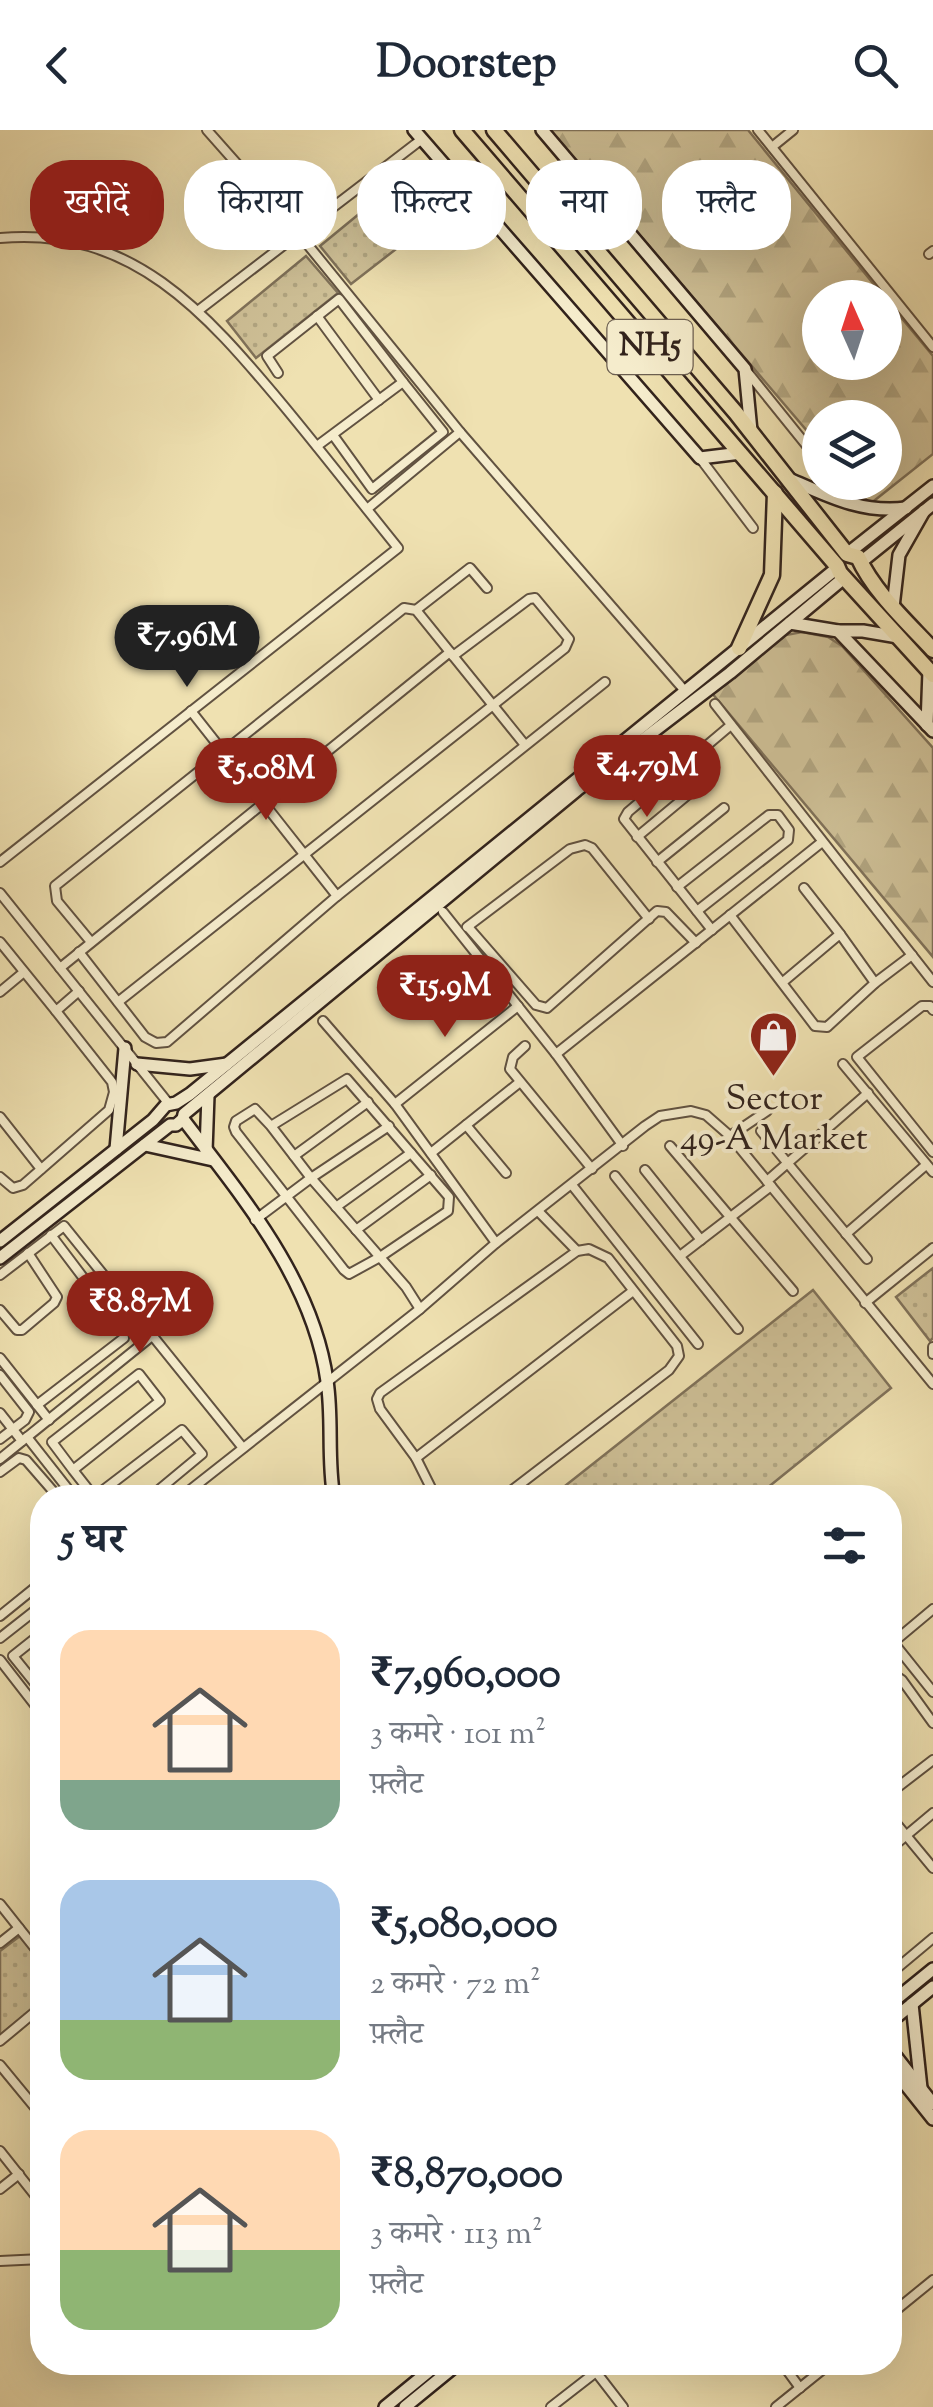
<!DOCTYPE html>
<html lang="hi">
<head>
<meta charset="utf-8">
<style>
	:root { --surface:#fff; --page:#f2f2f3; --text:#1f2937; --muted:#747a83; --accent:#8f2418 }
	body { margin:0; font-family:"Sorts Mill Goudy","Noto Serif Devanagari",serif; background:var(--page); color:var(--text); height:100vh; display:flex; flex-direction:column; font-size:38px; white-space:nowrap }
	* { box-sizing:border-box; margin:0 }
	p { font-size:32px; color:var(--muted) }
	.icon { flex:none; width:55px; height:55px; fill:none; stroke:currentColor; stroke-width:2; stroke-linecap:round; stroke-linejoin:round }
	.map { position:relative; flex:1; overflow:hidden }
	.sheet { position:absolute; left:30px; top:1355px; width:872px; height:890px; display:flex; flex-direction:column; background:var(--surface); border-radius:40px; box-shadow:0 10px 40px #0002 }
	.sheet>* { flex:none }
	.guide { position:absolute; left:30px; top:30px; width:875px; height:90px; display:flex; gap:20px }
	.needle { width:65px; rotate:357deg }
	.buttons { position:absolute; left:802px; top:150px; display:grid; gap:20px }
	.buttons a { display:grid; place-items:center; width:100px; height:100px; border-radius:50%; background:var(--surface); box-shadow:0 10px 40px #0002; font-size:50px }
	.price { position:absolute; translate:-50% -85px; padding:0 22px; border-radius:35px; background:var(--accent); color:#fff; font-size:32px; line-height:65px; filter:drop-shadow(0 2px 5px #0008) }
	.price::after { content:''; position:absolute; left:50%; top:60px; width:30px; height:22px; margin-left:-15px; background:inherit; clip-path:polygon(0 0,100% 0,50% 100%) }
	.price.on { background:#222; color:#fff }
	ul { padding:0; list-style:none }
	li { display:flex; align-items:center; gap:30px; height:250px; padding:0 30px }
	li span { display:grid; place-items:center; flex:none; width:280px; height:200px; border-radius:30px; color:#555 }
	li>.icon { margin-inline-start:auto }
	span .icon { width:120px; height:120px; fill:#fffc; stroke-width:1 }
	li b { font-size:42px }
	h2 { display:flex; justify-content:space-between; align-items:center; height:120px; padding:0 30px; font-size:42px }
	.pill { padding:0 35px; border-radius:40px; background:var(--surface); box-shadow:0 10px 40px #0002; font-size:35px; line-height:90px }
	.pill.on { background:var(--accent); color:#fff }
	header { display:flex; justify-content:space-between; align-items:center; height:130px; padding:0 30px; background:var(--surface); font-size:45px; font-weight:700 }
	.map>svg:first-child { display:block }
</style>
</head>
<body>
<header><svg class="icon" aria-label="back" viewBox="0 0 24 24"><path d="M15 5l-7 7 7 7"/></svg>Doorstep<svg class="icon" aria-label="search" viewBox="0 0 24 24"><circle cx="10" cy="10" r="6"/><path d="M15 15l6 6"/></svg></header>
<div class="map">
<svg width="933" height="2277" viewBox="0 0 933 2277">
	<defs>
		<pattern id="forest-firs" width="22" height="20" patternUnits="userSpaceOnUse" patternTransform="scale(2.5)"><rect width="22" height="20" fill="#cfc198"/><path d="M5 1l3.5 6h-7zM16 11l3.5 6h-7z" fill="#b2a682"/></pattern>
		<pattern id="park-dots" width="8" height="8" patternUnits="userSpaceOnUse" patternTransform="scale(2.5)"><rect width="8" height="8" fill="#cfc198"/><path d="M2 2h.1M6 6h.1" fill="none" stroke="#b2a682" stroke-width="1.8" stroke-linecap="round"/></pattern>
	</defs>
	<rect width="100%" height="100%" fill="#efe1b1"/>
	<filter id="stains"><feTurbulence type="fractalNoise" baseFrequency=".002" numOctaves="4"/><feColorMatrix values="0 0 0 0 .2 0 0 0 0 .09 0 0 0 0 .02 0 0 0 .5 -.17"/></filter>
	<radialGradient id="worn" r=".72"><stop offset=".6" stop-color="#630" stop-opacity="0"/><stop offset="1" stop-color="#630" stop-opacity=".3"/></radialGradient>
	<g fill="url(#forest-firs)" stroke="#80725a" stroke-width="2.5">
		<polygon points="550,0 748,0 885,168 820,168 820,232 885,232 885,168 933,226 933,324 870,374 851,353 885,352 885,288 820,288 820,316"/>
		<polygon points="802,502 828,507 842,516 933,618 933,827 711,562 786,505"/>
	</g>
	<g fill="url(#park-dots)" stroke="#80725a" stroke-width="2.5">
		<polygon points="421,33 454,74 351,154 320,116"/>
		<polygon points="306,126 338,163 256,228 227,191"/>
		<polygon points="933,1138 933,1208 930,1211 896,1167"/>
		<polygon points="813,1160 891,1258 756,1367 551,1367"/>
		<polygon points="20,1806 42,1833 42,1871 0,1905 0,1821"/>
	</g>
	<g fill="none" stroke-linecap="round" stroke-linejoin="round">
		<defs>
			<g id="street">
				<polyline points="207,0 299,104 460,302 367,379"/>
				<polyline points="758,0 933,217"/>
				<polyline points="772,17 793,0"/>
				<path d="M0 108C132 96 206 183 283 275 322 322 360 371 398 418L0 732"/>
				<polyline points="929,124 933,121"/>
				<polyline points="199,180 422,9"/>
				<polyline points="317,186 379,270"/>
				<polyline points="745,239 820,332"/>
				<polyline points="278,243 267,226 339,169 403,252 317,316"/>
				<polyline points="460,302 685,561"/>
				<polyline points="333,305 372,359 443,302 403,252"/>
				<polyline points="700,328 753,398"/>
				<polyline points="416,480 470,438 487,458"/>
				<polyline points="715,574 933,852"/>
				<polyline points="191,581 337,766"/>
				<polyline points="637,707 708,648"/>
				<polyline points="657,732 724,678"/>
				<polyline points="677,757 769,685 778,685 789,700 788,710 697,781"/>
				<polyline points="804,758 840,804"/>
				<polyline points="0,763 169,974"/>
				<polyline points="443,782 556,924 623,1016"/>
				<polyline points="730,785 815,896 827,897 875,853 912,825"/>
				<polyline points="467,797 570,719 585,715 592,718 649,789"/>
				<polyline points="468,797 536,875 547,878 657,781 666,782 696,813"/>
				<polyline points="712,800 624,689 628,682 731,595"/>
				<polyline points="0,812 56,881 79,861"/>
				<polyline points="91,812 57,771 55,756 404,478 416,480 525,615"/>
				<polyline points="79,822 145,907 156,913 167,912 337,766 605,552"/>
				<polyline points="60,838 450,522"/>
				<polyline points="783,852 840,804 875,853"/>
				<polyline points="0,862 24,842"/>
				<polyline points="118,872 565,518 569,509 535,468 529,469 453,526"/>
				<polyline points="933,880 930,876 922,876 857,927 933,1022"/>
				<polyline points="323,891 395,974 496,1113"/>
				<polyline points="525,916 513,927 510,939 592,1039"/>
				<polyline points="556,924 822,712"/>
				<polyline points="843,934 933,1042"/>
				<polyline points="395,974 518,876"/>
				<polyline points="0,987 41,1039"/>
				<polyline points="466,995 506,1043"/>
				<polyline points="389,996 311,1048 406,1157 420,1179"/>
				<polyline points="761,1001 867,1129"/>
				<polyline points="730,1006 767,981"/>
				<polyline points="670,1016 793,1161"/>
				<polyline points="431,1023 520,952"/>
				<polyline points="294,1026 368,972"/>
				<polyline points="645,1040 701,1110"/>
				<polyline points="615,1046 738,1199"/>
				<polyline points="0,1047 13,1058 23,1055 109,980 114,962 112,952 56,881"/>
				<polyline points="767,1051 868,963"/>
				<polyline points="572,1055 698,1214"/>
				<polyline points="336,1077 411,1023"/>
				<polyline points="538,1081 577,1121"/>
				<polyline points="255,1090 311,1048 271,996 347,949 449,1067 448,1081 380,1127 349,1144 344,1140 236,1002 234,997 236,991 255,979 271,996"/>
				<polyline points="356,1100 431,1045"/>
				<polyline points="846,1104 926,1035"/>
				<polyline points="680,1126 771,1056"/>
				<polyline points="0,1145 64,1096 243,1318"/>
				<polyline points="865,1173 933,1118"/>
				<polyline points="0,1180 17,1200 22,1200 54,1173 57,1167 28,1123"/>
				<polyline points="933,1217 933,1224"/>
				<polyline points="0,1228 49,1290"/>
				<polyline points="0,1245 29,1282 25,1290 0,1309"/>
				<polyline points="37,1275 124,1208 122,1199 51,1105"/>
				<polyline points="0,1283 22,1311"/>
				<polyline points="27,1307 75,1368"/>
				<polyline points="416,1328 633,1161"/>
				<polyline points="0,1329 152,1206"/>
				<polyline points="73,1340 52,1312 139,1244 160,1271 73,1340 95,1368"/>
				<polyline points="0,1342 19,1328 26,1330 59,1368"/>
				<polyline points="93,1368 182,1300 202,1324 149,1368"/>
				<polyline points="180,1368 420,1179 496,1113 645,996 660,986 691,981 706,985 730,1006 933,1254"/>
				<polyline points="436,1368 416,1328 380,1279 377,1269 380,1263 577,1121 589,1119 608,1128 677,1216 679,1226 669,1240 502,1368"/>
				<polyline points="0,1486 42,1452"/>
				<polyline points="42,1503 13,1526 42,1562"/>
				<polyline points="0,1508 42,1475"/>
				<polyline points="893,1512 933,1562"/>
				<polyline points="890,1515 933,1479"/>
				<polyline points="0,1530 42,1584"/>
				<polyline points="890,1542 902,1550 933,1593"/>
				<polyline points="890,1663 933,1630"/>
				<polyline points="890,1686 933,1738"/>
				<polyline points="890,1719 933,1683"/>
				<polyline points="0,1774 42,1827"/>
				<polyline points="0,1813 19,1798"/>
				<polyline points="890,1844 933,1808"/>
				<polyline points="0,1911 42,1876"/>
				<polyline points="0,1935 42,1986"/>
				<polyline points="0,2021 42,2074"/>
				<polyline points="0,2059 19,2044"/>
				<polyline points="0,2131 42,2129"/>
				<polyline points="890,2185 933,2150"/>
				<polyline points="781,2232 800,2258"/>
				<polyline points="551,2277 596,2242 623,2277"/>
				<polyline points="776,2277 832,2232"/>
			</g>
			<g id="secondary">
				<polyline points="414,0 700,328 741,323"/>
				<polyline points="542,0 745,239 751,301"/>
				<path d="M787 348C826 365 862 384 906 378"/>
				<polyline points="847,424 933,356"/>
				<polyline points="861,432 933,374"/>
				<polyline points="893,477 899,425 924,381"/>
				<polyline points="790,493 838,501 933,601"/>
				<polyline points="838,501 863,501 898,507"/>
				<polyline points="927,595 929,541"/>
				<polyline points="137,934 190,939 227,934"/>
				<polyline points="145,1015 213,1030"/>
				<polyline points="116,1019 125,918"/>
				<polyline points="206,1021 208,965"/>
				<polyline points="0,1111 153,990 166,975 176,973 190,964 837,438"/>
				<polyline points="0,1128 170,995 176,995 183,989"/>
				<path d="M334 1368C327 1329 333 1290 327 1251 313 1150 243 1068 183 989L184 984 577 660 730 543 845 447"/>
				<polyline points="890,1874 933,1839"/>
				<polyline points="912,1874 921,1958"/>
				<polyline points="890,1892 933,1857"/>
				<polyline points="890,1919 933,1974"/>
				<polyline points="890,1935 933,1989"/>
				<polyline points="385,2277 440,2232"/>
				<polyline points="405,2277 460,2232"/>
			</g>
			<g id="highway">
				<polyline points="462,0 837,436 840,443 933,545"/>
				<path d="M494 0 736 283 847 424 858 427C874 462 906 491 933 520"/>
				<polyline points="739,518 772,445 775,363"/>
			</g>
		</defs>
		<use href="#street" stroke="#615241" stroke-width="12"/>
		<use href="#secondary" stroke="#32231c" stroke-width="16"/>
		<use href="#highway" stroke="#32231c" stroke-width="19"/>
		<use href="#street" stroke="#f5eccc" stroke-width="8"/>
		<use href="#secondary" stroke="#f5eccc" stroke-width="11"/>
		<use href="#highway" stroke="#efe1b1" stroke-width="14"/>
	</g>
	<defs>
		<symbol id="shop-pin" viewBox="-11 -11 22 30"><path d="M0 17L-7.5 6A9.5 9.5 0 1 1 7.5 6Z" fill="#8f2418" stroke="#f5eccc"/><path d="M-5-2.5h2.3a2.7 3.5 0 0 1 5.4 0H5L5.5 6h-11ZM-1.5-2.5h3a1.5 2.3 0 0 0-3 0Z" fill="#fff"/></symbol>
	</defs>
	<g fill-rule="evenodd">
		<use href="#shop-pin" x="746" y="878" width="55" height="75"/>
	</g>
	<g text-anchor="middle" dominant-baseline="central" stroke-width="8" stroke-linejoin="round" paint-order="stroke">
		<rect fill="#f5eccc" stroke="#6c5f51" stroke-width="2.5" x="607.5" y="190" width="85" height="54" rx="8"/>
		<g font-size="32" font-weight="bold" fill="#32231c">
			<text x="650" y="217">NH5</text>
		</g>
		<g font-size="35" fill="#32231c" stroke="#f5eccc">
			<text x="774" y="970">Sector<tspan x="774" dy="40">49-A Market</tspan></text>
		</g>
	</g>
	<rect width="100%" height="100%" filter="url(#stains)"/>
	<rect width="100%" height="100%" fill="url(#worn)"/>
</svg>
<div class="buttons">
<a><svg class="needle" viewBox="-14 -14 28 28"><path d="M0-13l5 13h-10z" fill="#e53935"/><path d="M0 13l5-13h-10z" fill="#747a83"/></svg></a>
<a><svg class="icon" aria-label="layers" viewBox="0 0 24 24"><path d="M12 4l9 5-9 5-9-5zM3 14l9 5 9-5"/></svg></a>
</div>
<b class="price on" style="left:187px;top:560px">₹7.96M</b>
<b class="price" style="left:647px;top:690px">₹4.79M</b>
<b class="price" style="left:266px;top:693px">₹5.08M</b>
<b class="price" style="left:445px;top:910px">₹15.9M</b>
<b class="price" style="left:140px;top:1226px">₹8.87M</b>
<div class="guide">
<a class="pill on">खरीदें</a>
<a class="pill">किराया</a>
<a class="pill">फ़िल्टर</a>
<a class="pill">नया</a>
<a class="pill">फ़्लैट</a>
</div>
<section class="sheet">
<h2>5 घर<svg class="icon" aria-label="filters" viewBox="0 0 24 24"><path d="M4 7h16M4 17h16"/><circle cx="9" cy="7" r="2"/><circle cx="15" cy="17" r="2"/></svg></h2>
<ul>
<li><span style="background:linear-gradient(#ffd9b3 75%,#7fa58c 0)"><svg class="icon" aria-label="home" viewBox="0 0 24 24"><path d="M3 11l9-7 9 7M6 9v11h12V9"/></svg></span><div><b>₹7,960,000</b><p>3 कमरे · 101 m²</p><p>फ़्लैट</p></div></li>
<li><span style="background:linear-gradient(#a9c7e8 70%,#8fb573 0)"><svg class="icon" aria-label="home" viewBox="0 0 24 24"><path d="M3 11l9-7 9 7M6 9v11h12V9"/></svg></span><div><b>₹5,080,000</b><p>2 कमरे · 72 m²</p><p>फ़्लैट</p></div></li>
<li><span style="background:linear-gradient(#ffd9b3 60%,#8fb573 0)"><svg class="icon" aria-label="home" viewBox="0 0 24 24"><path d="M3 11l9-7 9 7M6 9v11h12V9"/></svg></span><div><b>₹8,870,000</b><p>3 कमरे · 113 m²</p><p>फ़्लैट</p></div></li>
</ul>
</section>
</div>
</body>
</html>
